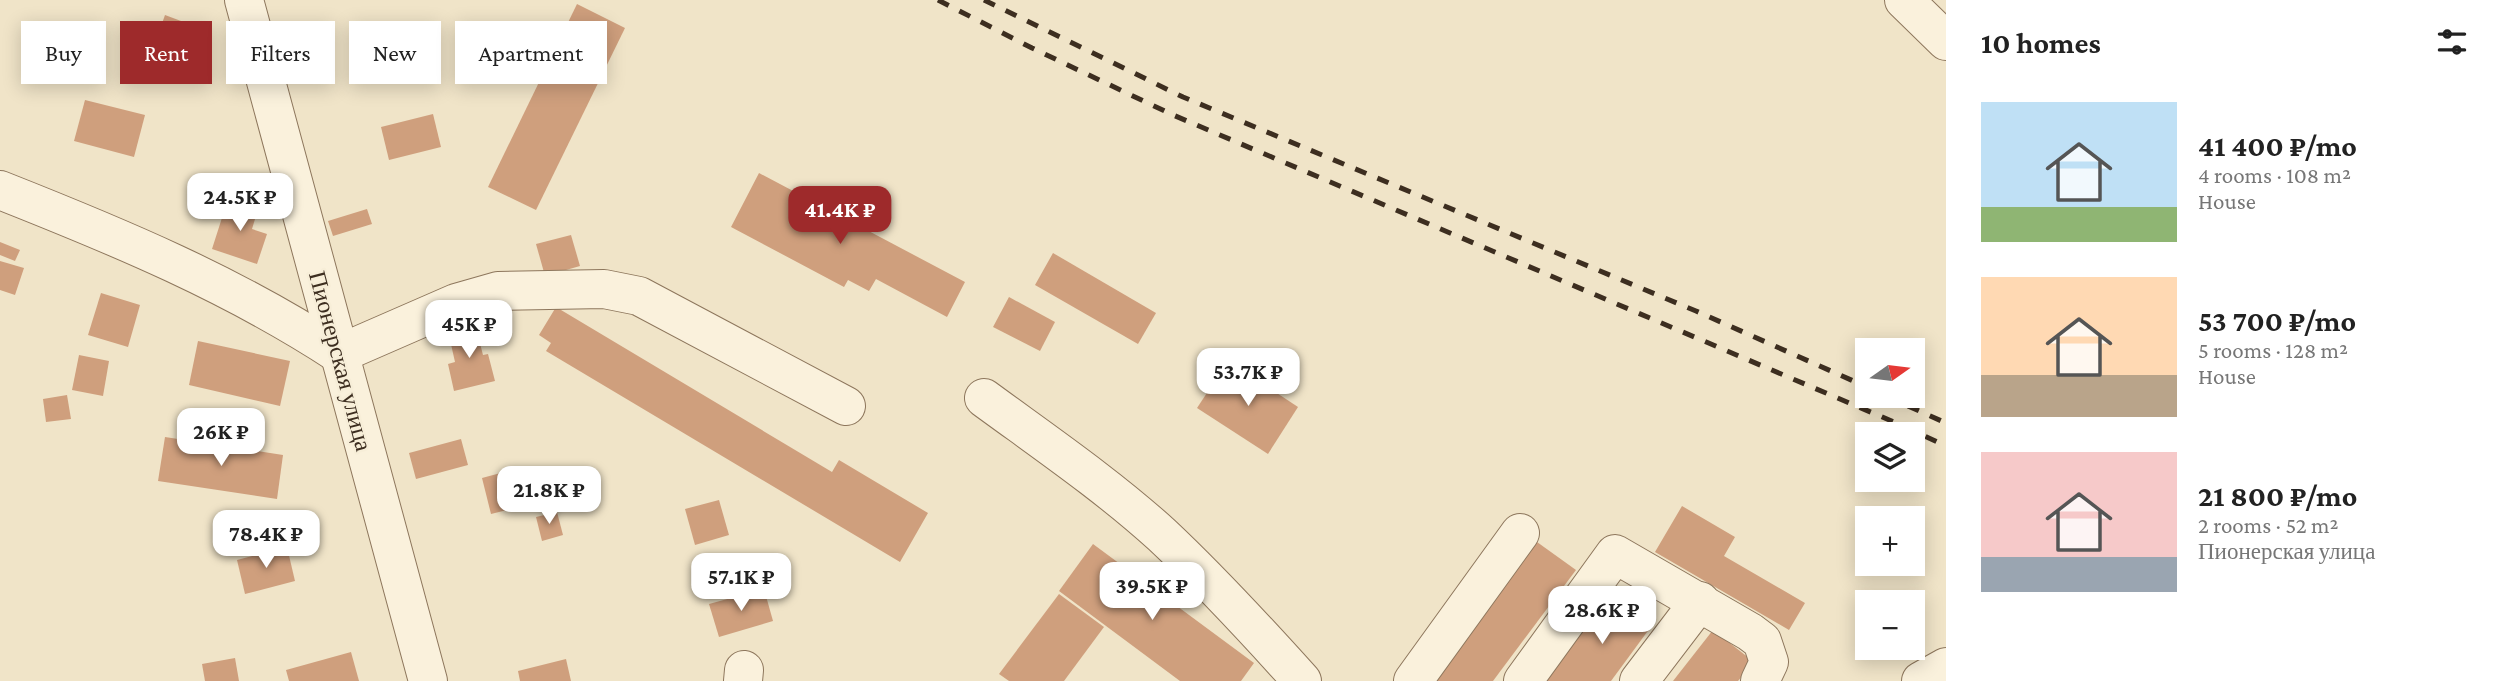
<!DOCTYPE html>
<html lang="en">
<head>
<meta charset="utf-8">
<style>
	:root { --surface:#fff; --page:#f6f6f6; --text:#222; --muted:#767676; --accent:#9e2a2b }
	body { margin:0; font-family:"Crimson Pro",serif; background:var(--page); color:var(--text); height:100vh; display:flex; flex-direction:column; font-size:26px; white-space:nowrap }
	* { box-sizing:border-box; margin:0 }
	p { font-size:23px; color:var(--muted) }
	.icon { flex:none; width:38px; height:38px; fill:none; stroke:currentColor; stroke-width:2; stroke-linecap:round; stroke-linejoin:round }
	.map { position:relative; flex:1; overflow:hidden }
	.drawer { display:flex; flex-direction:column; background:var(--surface); width:560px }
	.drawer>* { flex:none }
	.hud { position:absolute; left:21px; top:21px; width:665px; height:63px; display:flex; gap:14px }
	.needle { width:46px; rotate:76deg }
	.buttons { position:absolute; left:1855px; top:338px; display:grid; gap:14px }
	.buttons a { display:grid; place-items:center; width:70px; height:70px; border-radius:0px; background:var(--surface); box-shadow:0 4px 18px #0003; font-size:35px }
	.price { position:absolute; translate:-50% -60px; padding:0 16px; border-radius:14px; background:#fff; color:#222; font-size:23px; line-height:46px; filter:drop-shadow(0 2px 4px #0008) }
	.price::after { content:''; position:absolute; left:50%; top:42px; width:21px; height:16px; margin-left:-10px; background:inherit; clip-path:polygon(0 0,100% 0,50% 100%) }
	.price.on { background:var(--accent); color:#fff }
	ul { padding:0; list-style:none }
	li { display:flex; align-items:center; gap:21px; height:175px; padding:0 35px }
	li span { display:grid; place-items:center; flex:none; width:196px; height:140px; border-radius:0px; color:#555 }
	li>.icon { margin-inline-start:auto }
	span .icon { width:84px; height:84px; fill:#fffc; stroke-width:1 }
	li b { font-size:30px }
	h2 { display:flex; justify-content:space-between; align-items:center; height:84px; padding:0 35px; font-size:30px }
	.chip { padding:0 24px; border-radius:0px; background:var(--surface); box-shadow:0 4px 18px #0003; font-size:24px; line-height:63px }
	.chip.on { background:var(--accent); color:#fff }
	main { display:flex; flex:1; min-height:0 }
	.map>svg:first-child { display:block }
</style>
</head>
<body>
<main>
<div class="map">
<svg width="1946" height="681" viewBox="0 0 1946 681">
	<rect width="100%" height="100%" fill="#f0e4c8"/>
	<g fill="#cf9f7d">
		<polygon points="577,4 625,28 536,210 488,187"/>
		<polygon points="165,15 189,24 176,58 153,49"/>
		<polygon points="85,100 145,115 134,157 74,141"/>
		<polygon points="433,114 441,147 389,160 381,127"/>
		<polygon points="759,173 965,282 947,317 876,279 869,291 848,280 844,287 731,227"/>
		<polygon points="228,199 258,209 252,229 267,234 257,264 212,249"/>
		<polygon points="367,209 372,224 333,236 328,221"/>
		<polygon points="571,235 580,266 545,276 536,244"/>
		<polygon points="0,242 20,250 15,261 0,255"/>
		<polygon points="1053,253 1156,313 1138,344 1035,285"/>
		<polygon points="0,261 24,268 15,295 0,290"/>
		<polygon points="101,293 140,305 128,347 88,335"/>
		<polygon points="1009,297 1055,322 1040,351 993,327"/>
		<polygon points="556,307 832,472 839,460 928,513 900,562 546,351 551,343 539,335"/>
		<polygon points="475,324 483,355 488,354 495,381 454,391 448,364 455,362 448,331"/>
		<polygon points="198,341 290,361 280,406 189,385"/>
		<polygon points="79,355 109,361 103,396 72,390"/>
		<polygon points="1228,361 1298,407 1268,454 1197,408"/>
		<polygon points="67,395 71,419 46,422 43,399"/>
		<polygon points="165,437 283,455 277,499 158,481"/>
		<polygon points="461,439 468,465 416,479 409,453"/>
		<polygon points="523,467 532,504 491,514 482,478"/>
		<polygon points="719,500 729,535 695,545 685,509"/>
		<polygon points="1682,506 1735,537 1724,556 1805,603 1789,630 1655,552"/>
		<polygon points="557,512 563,535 542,541 536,517"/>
		<polygon points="1537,542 1576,570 1493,681 1434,681"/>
		<polygon points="1093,544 1254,663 1241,681 1180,681 1059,591"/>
		<polygon points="287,547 295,581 245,594 237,560"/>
		<polygon points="764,589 773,621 719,637 709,604"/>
		<polygon points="1059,594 1104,627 1064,681 1009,681 999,674"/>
		<polygon points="1608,597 1650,628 1611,681 1546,681"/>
		<polygon points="1713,630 1754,662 1738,681 1673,681"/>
		<polygon points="351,652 359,681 289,681 286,670"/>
		<polygon points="235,658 239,681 205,681 202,664"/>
		<polygon points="566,659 571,681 520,681 518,671"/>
	</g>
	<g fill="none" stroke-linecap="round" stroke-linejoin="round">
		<defs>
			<g id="minor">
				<polyline points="244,0 428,681"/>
				<polyline points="1904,0 1946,41"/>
				<path d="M0 190C119 237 232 284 339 354L456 303 498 291 604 289 639 296 846 406"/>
				<path d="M984 398C1044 442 1107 485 1162 535 1211 581 1257 631 1302 681"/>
				<polyline points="743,681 744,670"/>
				<polyline points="1413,681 1520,533"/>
				<polyline points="1523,681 1615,554 1750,632 1762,641 1769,662 1760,681"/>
				<polyline points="1639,681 1700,601"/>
				<polyline points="1921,681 1946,667"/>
			</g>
		</defs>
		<use href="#minor" stroke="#8d765c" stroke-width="40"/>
		<use href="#minor" stroke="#faf1dc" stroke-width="38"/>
		<g stroke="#3d2e20" stroke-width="5" stroke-dasharray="12 12" stroke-linecap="butt">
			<polyline points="938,0 1032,48 1173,115 1894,422 1946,446"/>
			<polyline points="984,0 1183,97 1696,311 1867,387"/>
			<polyline points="1886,396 1946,423"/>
		</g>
	</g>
	<g text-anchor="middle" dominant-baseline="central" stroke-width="5" stroke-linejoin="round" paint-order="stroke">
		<g font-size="24" fill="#3d2e20" stroke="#f7eed8">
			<text transform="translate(341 361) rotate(75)">Пионерская улица</text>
		</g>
	</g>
</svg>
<div class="buttons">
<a><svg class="needle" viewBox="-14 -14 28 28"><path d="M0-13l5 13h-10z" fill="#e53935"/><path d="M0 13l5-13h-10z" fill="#767676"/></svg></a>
<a><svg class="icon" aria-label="layers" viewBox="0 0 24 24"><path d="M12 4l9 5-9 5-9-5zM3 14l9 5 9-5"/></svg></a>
<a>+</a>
<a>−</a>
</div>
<b class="price" style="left:240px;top:233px">24.5K ₽</b>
<b class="price on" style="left:840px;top:246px">41.4K ₽</b>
<b class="price" style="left:469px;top:360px">45K ₽</b>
<b class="price" style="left:1248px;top:408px">53.7K ₽</b>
<b class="price" style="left:221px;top:468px">26K ₽</b>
<b class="price" style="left:549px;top:526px">21.8K ₽</b>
<b class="price" style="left:266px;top:570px">78.4K ₽</b>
<b class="price" style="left:741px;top:613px">57.1K ₽</b>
<b class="price" style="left:1152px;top:622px">39.5K ₽</b>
<b class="price" style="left:1602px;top:646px">28.6K ₽</b>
<div class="hud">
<a class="chip">Buy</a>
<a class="chip on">Rent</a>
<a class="chip">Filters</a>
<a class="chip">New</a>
<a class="chip">Apartment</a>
</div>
</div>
<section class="drawer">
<h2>10 homes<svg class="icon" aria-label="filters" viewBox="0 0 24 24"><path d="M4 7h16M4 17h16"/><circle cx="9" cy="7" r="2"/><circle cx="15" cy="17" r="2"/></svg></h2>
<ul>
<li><span style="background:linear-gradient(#bfe0f5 75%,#8fb573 0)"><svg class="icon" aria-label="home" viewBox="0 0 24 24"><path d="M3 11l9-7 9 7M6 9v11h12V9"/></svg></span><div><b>41 400 ₽/mo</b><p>4 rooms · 108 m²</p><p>House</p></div></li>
<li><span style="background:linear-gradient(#ffd9b3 70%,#b9a48a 0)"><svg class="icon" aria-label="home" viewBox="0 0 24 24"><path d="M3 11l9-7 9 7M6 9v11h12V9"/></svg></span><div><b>53 700 ₽/mo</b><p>5 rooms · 128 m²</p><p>House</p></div></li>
<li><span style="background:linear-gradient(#f6c9c9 75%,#9aa5b1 0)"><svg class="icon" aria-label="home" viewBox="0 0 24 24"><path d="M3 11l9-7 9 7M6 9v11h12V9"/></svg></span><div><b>21 800 ₽/mo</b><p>2 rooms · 52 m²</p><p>Пионерская улица</p></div></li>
</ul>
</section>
</main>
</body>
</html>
